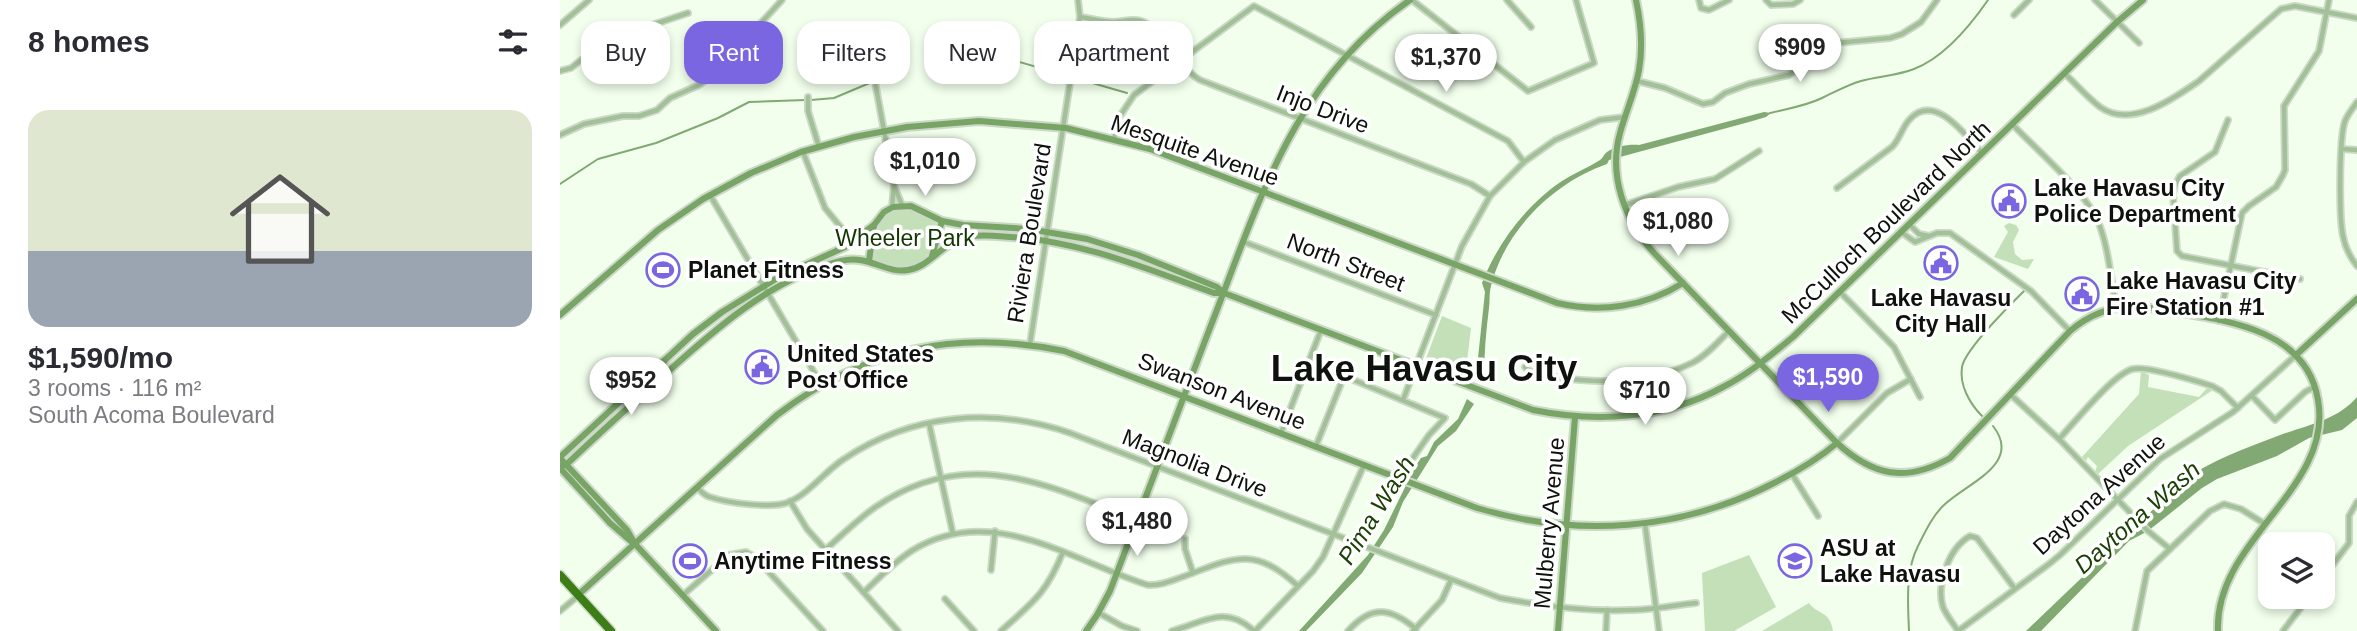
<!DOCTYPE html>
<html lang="en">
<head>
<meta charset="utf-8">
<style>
	:root { --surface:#fff; --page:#f2f2f3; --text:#2b2b33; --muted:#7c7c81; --accent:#7a66e1 }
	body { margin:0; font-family:Arial,sans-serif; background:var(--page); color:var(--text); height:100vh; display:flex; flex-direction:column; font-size:26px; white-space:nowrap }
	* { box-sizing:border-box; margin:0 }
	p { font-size:23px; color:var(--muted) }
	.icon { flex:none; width:38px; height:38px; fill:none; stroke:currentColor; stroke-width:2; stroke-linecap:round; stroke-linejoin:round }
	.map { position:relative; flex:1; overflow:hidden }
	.drawer { display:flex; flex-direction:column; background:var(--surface); width:560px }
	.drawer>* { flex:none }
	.banner { position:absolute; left:21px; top:21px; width:665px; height:63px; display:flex; gap:14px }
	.buttons { position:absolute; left:1698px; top:532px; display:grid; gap:14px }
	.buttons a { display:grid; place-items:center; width:77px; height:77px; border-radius:14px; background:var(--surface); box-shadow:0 4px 10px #0003; font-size:35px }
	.price { position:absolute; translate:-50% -60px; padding:0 16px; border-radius:24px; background:#fff; color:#222; font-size:23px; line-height:46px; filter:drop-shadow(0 2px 4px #0008) }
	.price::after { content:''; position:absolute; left:50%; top:42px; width:21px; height:16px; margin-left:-10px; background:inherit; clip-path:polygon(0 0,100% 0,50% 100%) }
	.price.on { background:var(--accent); color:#fff }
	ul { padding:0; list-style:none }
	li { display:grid; align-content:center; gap:14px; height:371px; padding:0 28px }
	li span { display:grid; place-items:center; height:217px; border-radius:21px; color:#555 }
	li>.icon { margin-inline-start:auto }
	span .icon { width:126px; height:126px; fill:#fffc; stroke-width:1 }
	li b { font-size:30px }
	h2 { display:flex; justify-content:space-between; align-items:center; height:84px; padding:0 28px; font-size:30px }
	.tag { padding:0 24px; border-radius:21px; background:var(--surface); box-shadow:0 4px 10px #0003; font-size:24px; line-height:63px }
	.tag.on { background:var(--accent); color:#fff }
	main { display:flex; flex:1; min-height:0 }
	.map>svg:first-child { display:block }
</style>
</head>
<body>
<main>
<section class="drawer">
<h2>8 homes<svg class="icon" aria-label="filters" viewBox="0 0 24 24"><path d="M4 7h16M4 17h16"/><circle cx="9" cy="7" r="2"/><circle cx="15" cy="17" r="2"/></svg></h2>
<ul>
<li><span style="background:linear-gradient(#dfe7d0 65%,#9aa5b1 0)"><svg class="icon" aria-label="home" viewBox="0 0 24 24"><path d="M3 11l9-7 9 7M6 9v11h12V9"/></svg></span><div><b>$1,590/mo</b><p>3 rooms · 116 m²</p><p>South Acoma Boulevard</p></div></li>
</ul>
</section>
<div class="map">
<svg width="1797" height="631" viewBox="0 0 1797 631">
	<rect width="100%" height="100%" fill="#f1ffec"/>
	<g fill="#c3e0b8">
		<path d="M336 210H351L379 223C376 244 364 272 339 267 330 266 321 261 312 258 315 238 314 218 336 210Z"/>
		<polygon points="1449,223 1456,225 1459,230 1453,242 1455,254 1462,260 1474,259 1468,269 1434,257 1448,232 1444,226"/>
		<polygon points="882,316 911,328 905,378 865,361"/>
		<polygon points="1581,371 1589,375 1588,387 1639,397 1647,388 1653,390 1568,446 1538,474 1535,472 1537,466 1528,457 1526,461 1522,457 1579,394"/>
		<polygon points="1189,555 1216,607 1174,631 1145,631 1142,573"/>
		<path d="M1249 603C1257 615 1270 610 1273 631H1202Z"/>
	</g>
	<g fill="#82a973">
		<path d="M1204 112 1211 113 1206 117 1189 122 1049 160 1047 164C993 183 945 230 931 286 929 293 930 301 929 308 926 331 924 355 924 378L916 377 925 292 922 283C937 244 966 205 1002 181 1014 173 1028 168 1040 160 1043 158 1044 154 1047 152 1055 146 1070 144 1079 145Z"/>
		<path d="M1797 397V418L1782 430 1749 438 1717 456 1657 479 1642 488 1588 531 1569 541 1481 631H1466L1626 478C1654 460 1683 449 1715 437 1743 426 1777 421 1797 397Z"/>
		<polygon points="907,399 914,404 896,431 878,446 843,502 833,527 802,573 746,631 739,631 808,555 824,530 855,467 861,458 867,456 874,442 898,419"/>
	</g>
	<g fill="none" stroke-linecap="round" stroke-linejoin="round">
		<g stroke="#82a973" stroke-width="2">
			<polyline points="374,63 421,55 435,55 567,93"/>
			<polyline points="251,100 274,98 312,82"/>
			<path d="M1210 113C1226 109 1246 106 1262 98 1275 92 1287 85 1301 81 1318 76 1336 76 1354 69 1383 58 1410 26 1428 0"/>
			<polyline points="0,184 38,159 96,143 158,118 189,102 246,100"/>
			<path d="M1422 416C1410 404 1399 385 1402 367 1405 349 1450 305 1464 291"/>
			<path d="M1349 631C1348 604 1345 571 1358 546 1365 532 1373 515 1384 505 1407 483 1463 464 1433 426"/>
		</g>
		<defs>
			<g id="street">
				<polyline points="852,0 968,91 1034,63 1016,0"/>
				<polyline points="947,0 971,27"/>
				<polyline points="1139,0 1141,8 1149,10 1169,0"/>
				<polyline points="1206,0 1211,5 1233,4 1240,0"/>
				<polyline points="1535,0 1579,43"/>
				<polyline points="1454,15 1469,0"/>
				<path d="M520 17C530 18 542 22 553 22 563 22 571 18 581 21 606 29 616 66 640 80L911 184 930 196"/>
				<polyline points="0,25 29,0"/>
				<polyline points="0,71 11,68 21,60 48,52 83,28 128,13"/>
				<polyline points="313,71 334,185 332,207"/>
				<path d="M1504 73C1516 84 1527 97 1540 107 1571 129 1613 99 1639 81L1721 9 1735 6 1797 18"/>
				<polyline points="1077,81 1105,88 1143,104 1153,102 1165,93 1189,84 1229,75 1276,43 1330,38 1342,34 1361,22 1377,0"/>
				<polyline points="248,97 248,111 259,147"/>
				<path d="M1797 102C1793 108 1788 114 1785 121 1779 138 1779 217 1783 236 1785 247 1790 257 1797 266"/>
				<polyline points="1668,120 1655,152 1620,176 1616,183 1613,193 1617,251 1622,256 1740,279"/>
				<path d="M1452 124C1476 149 1521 188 1536 217 1548 241 1551 280 1556 307"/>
				<polyline points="0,135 24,124 63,116 79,116 97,110 110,98 139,85 155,73 222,0"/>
				<polyline points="554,138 560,116 574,95 694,6 948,141 964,162"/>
				<polyline points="1783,149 1797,150"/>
				<polyline points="243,152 265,208 293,242"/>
				<polyline points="334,186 342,205"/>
				<path d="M1277 188 1332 147C1340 139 1342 127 1350 119 1375 92 1406 136 1422 153"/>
				<polyline points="150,195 261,384"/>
				<polyline points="1065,205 1118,187 1155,179 1199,151"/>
				<polyline points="1349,224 1359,234 1369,236"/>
				<polyline points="1341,232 1355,242 1377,233 1390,233 1471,291 1510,331"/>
				<polyline points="684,242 876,315"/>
				<polyline points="1280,292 1334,347 1360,397"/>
				<polyline points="1659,321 1682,213 1689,206 1716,187 1723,175 1725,170 1724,106 1759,51 1769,0"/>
				<polyline points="470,344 520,17 518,0"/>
				<path d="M965 367C973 376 984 376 995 377 1040 384 1090 383 1132 363 1146 356 1158 342 1169 331"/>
				<polyline points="1451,395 1499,439 1588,531 1610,549"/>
				<polyline points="1692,396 1715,420 1745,392 1754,387"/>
				<polyline points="843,400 902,246 930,196 964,162 995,140 1040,120 1065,117"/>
				<polyline points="369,423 393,534"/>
				<polyline points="721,433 761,330"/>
				<path d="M1499 439C1514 423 1554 373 1573 369 1587 366 1636 381 1652 386L1661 391 1678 408"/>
				<polyline points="1277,443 1327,393 1351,379"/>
				<polyline points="756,446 784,376 885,418 869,435 839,478"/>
				<polyline points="1232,474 1258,516"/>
				<path d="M137 488C141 491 145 496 150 497 167 503 213 509 229 502 250 493 265 471 284 459 352 413 434 407 510 433L940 598C982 606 1028 612 1071 610 1092 610 1115 605 1136 603"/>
				<polyline points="230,501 247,529 338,631"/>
				<polyline points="1085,524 1099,631"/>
				<polyline points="625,539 625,549 633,573"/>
				<path d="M265 550C281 536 296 521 314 508 406 444 485 484 577 520"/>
				<polyline points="431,570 435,531"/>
				<polyline points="1762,579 1789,543 1789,516 1797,502"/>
				<path d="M1455 589 1417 538 1410 536C1389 548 1376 584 1383 607 1386 615 1393 623 1398 631L1489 564 1500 555 1600 459 1673 412 1736 355"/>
				<path d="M304 592C319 578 335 561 353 550 432 502 512 561 588 585 601 586 613 580 625 576 675 557 694 546 738 586"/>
				<polyline points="123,595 169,555 186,552 196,558 263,631"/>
				<polyline points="385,599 414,631"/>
				<polyline points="0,611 18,596"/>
				<polyline points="539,613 562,626 577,631"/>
				<path d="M441 631C473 602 486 594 503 552"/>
				<path d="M612 631C644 622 665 604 694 631"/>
				<polyline points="695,631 753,571 763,557 804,465"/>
				<path d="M788 631C811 605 830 607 856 629"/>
				<polyline points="853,631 882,600 891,580"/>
				<polyline points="1046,631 1047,610"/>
				<polyline points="1575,631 1587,571 1650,511 1664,504 1681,509 1705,524"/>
				<polyline points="1723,631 1749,597"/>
			</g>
			<g id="secondary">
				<path d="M1076 0C1081 23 1083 47 1079 70 1075 92 1066 111 1060 133 1048 176 1065 221 1094 253L1277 443C1313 476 1346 483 1390 458L1510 331C1532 312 1556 304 1585 307 1648 319 1745 321 1758 400 1774 489 1654 540 1658 631"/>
				<polyline points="372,256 382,221"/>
				<polyline points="309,261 314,225"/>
				<path d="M0 315 98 230 143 199 191 173 241 152 294 137 347 127 419 121 506 128 590 149 997 303C1040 313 1085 307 1123 283"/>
				<polyline points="1736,355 1797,299"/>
				<polyline points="92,386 92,380 101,371 104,361"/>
				<path d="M0 457 133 334 162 312 219 277 285 247 314 225 324 212 333 207 351 206 382 221 403 225 469 229 527 239 578 255 657 287 664 293 973 410C1037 423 1105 419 1163 387 1189 374 1211 355 1233 337L1557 22 1583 0"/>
				<polyline points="0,458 67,530 75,544 156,631"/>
				<path d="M0 466 6 465C34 438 63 412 92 386 145 338 209 278 281 261 309 254 325 274 348 270 370 267 382 242 407 237 421 234 436 236 450 237 522 241 587 269 654 293H664"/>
				<polyline points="0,468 50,523 73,543"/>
				<path d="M18 595 217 415C305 348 396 329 504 351L917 508C1017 538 1121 531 1214 483 1236 472 1258 459 1277 443"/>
				<path d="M526 631 537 615 550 591C583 505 615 419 648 333 698 206 731 82 850 0"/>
				<polyline points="998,631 1015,417"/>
			</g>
			<polyline id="highway" points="0,575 51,631"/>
		</defs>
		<use href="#street" stroke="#cdd9c8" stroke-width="8"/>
		<use href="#secondary" stroke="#cdd9c8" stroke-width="10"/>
		<use href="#highway" stroke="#cdd9c8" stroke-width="11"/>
		<use href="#street" stroke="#a3c198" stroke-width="4.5"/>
		<use href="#secondary" stroke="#78a566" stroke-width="6"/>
		<use href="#highway" stroke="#3c7d16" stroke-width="8"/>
	</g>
	<defs>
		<symbol id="civic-ring" viewBox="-11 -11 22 22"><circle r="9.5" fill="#fff" stroke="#7a66e1" stroke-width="1.5"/><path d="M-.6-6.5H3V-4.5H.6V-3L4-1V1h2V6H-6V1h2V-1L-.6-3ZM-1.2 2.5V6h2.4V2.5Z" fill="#7a66e1"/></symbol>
		<symbol id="stadium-ring" viewBox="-11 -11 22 22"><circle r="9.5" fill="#fff" stroke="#7a66e1" stroke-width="1.5"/><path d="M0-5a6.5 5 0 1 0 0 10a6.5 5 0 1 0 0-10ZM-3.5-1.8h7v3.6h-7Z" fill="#7a66e1"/></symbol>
		<symbol id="university-ring" viewBox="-11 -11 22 22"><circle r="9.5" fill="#fff" stroke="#7a66e1" stroke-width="1.5"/><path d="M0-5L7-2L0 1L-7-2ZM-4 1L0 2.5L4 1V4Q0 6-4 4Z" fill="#7a66e1"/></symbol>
	</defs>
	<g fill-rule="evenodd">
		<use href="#civic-ring" x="1430" y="182" width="38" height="38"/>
		<use href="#civic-ring" x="1362" y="244" width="38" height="38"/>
		<use href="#stadium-ring" x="84" y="251" width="38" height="38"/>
		<use href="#civic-ring" x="1503" y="275" width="38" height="38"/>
		<use href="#civic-ring" x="183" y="348" width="38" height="38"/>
		<use href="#stadium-ring" x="111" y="542" width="38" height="38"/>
		<use href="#university-ring" x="1216" y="542" width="38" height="38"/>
	</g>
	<g text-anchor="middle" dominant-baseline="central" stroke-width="7" stroke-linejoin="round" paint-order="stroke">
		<g font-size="23" fill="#0e120c" stroke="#fff">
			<text transform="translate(763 109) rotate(21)">Injo Drive</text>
			<text transform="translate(635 150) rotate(19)">Mesquite Avenue</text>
			<text transform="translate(1326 222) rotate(-44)">McCulloch Boulevard North</text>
			<text transform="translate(469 233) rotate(-81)">Riviera Boulevard</text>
			<text transform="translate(786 262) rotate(21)">North Street</text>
			<text transform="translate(662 391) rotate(21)">Swanson Avenue</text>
			<text transform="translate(635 463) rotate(21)">Magnolia Drive</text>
			<text transform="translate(1539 494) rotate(-42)">Daytona Avenue</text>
			<text transform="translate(989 523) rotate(-85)">Mulberry Avenue</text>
		</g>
		<g font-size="23" font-weight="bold" fill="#0e120c" stroke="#fff" text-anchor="start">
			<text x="1474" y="188">Lake Havasu City<tspan x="1474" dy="26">Police Department</tspan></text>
			<text x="128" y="270">Planet Fitness</text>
			<text x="1546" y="281">Lake Havasu City<tspan x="1546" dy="26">Fire Station #1</tspan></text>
			<text x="1381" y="298" text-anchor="middle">Lake Havasu<tspan x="1381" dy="26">City Hall</tspan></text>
			<text x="227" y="354">United States<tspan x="227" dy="26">Post Office</tspan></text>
			<text x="1260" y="548">ASU at<tspan x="1260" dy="26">Lake Havasu</tspan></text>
			<text x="154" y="561">Anytime Fitness</text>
		</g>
		<g font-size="23" fill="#123700" stroke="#fff">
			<text x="345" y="238">Wheeler Park</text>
		</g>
		<g font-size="24" font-style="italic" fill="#1c4106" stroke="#fff">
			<text transform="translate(816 510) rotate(-58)">Pima Wash</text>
			<text transform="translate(1577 517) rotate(-41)">Daytona Wash</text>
		</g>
		<g font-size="37" font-weight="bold" fill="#0e120c" stroke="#fff">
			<text x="864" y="368">Lake Havasu City</text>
		</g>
	</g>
</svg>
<div class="buttons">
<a><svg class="icon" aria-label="layers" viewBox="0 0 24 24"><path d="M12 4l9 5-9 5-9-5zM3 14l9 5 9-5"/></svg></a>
</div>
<b class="price" style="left:1240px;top:84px">$909</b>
<b class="price" style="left:886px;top:94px">$1,370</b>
<b class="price" style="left:365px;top:198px">$1,010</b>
<b class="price" style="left:1118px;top:258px">$1,080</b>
<b class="price on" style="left:1268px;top:414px">$1,590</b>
<b class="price" style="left:71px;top:417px">$952</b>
<b class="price" style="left:1085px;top:427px">$710</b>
<b class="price" style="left:577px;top:558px">$1,480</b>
<div class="banner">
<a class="tag">Buy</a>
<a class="tag on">Rent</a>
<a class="tag">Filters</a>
<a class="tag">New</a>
<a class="tag">Apartment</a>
</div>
</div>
</main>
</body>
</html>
